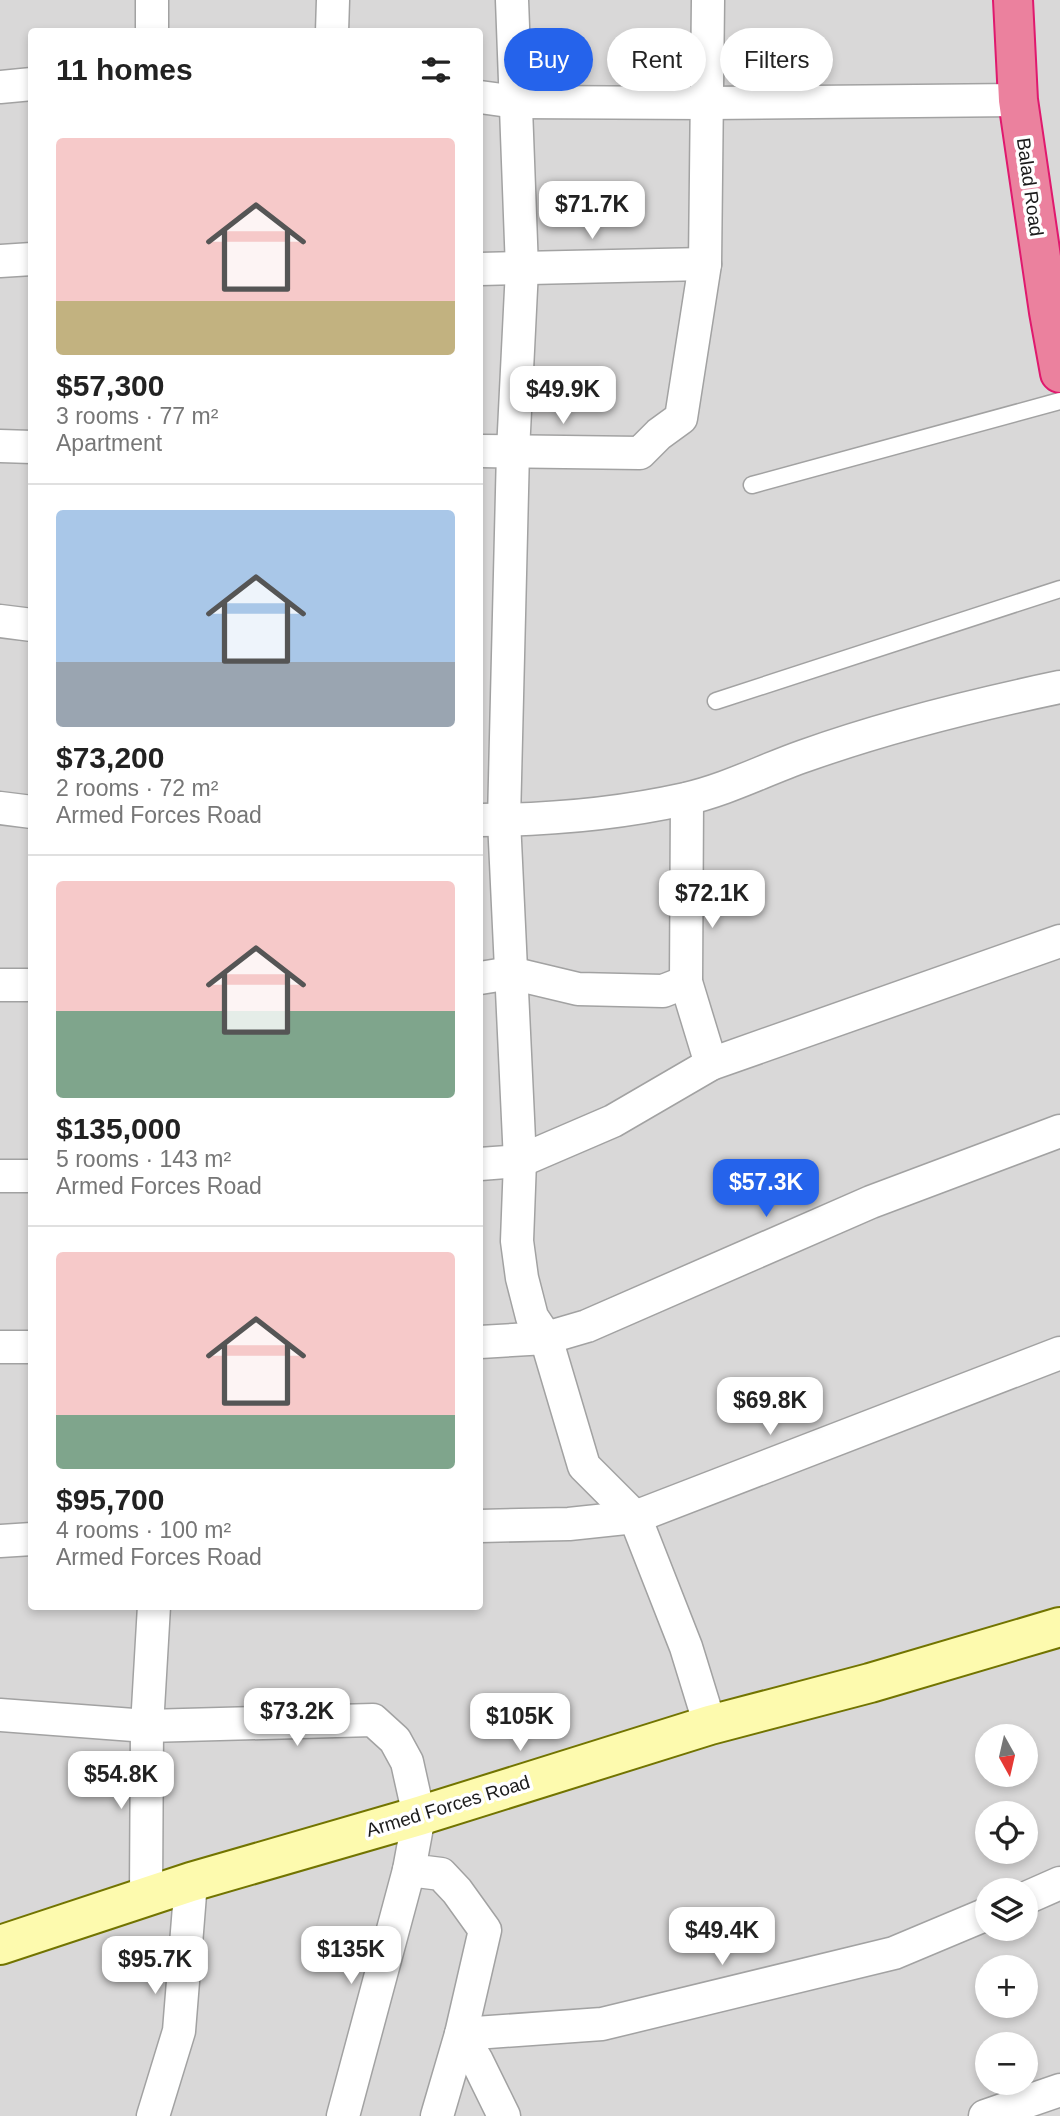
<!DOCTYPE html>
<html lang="en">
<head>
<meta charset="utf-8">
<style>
	:root { --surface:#fff; --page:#f2f2f2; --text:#222; --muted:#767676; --line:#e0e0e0; --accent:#2563eb }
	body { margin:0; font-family:Helvetica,sans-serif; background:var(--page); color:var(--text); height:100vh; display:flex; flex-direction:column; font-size:26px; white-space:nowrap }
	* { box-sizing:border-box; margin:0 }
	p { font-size:23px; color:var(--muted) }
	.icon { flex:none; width:38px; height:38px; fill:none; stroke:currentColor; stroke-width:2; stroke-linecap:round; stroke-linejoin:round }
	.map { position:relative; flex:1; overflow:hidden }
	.side { position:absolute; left:28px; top:28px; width:455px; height:1582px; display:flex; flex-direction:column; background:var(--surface); border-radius:7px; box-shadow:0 4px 10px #0003 }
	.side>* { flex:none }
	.guide { position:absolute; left:504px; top:28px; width:450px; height:63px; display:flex; gap:14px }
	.needle { width:46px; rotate:172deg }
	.controls { position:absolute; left:975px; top:1724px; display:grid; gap:14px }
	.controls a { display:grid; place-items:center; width:63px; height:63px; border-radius:50%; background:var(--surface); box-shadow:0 4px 10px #0003; font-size:35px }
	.price { position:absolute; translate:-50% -60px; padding:0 16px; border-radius:14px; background:#fff; color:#222; font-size:23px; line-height:46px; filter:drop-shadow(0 2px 4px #0008) }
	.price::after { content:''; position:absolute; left:50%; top:42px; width:21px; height:16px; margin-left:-10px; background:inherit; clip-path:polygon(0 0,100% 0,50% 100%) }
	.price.on { background:var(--accent); color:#fff }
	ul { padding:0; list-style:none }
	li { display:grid; align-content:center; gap:14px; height:371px; padding:0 28px }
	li+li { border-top:2px solid var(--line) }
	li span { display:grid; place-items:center; height:217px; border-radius:7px; color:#555 }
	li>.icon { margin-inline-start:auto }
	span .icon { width:126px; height:126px; fill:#fffc; stroke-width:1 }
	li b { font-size:30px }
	h2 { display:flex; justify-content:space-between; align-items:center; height:84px; padding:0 28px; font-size:30px }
	.chip { padding:0 24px; border-radius:32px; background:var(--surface); box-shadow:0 4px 10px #0003; font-size:24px; line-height:63px }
	.chip.on { background:var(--accent); color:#fff }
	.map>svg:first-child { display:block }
</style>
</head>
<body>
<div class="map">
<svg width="1060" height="2116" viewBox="0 0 1060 2116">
	<rect width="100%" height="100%" fill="#eee8e0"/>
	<path fill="#d9d8d8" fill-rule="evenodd" d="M0 0H1060V2116H0ZM32 32H480V1606H32ZM987 1736H1026V1774H987ZM987 1813H1026V1852H987ZM987 1890H1026V1928H987ZM987 1967H1026V2006H987ZM987 2044H1026V2082H987Z"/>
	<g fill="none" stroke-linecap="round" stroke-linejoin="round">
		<defs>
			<g id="lane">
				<polyline points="752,485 1060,401"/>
				<polyline points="716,701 1060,589"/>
			</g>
			<g id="street">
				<polyline points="152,0 152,32"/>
				<polyline points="512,0 522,269 513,451 504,820 520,1161 517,1241 522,1278 532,1317 546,1338 584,1466 635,1517 686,1647 710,1725"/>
				<polyline points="332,32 333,0"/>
				<polyline points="0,87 32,84"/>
				<polyline points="480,97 516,102 707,103 1018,100"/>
				<polyline points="0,261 32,259"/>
				<polyline points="480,269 705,264"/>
				<polyline points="0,446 32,447"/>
				<polyline points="480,451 640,453 659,434 681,418 705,264 708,0"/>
				<polyline points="0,621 32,625"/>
				<polyline points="687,799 686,982 711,1064"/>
				<polyline points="0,808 32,812"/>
				<path d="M480 820C549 820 617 814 685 799 726 790 764 770 804 756 888 726 974 705 1060 687"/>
				<polyline points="480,978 511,973 578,989 663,991 686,982"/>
				<polyline points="0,985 32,985"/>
				<polyline points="480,1164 520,1161 613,1121 711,1064 1060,941"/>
				<polyline points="0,1176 32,1176"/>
				<polyline points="480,1342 546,1338 587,1326 871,1202 1060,1131"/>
				<polyline points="0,1347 32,1347"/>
				<polyline points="480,1526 569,1524 635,1517 1060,1353"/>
				<polyline points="0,1541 32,1539"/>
				<polyline points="0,1715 147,1726 373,1720 395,1740 407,1762 419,1816 409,1870 441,1874 457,1891 485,1930 461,2034 477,2061 504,2116"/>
				<polyline points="146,1896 147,1726 154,1606"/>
				<polyline points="1026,1898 1060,1883"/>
				<polyline points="153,2116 179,2031 191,1882"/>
				<polyline points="343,2116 409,1870"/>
				<polyline points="437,2116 461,2034 602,2024 894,1953 987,1914"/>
				<polyline points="985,2116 1060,2090"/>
			</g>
			<polyline id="secondary" points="0,1945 191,1882 419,1816 710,1725 870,1683 1060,1627"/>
			<polyline id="highway" points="1013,0 1018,100 1049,312 1060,373"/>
		</defs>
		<use href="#lane" stroke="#a2a2a2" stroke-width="19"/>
		<use href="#street" stroke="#a2a2a2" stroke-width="35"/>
		<use href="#secondary" stroke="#727400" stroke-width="42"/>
		<use href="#highway" stroke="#e0196e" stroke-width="42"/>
		<use href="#lane" stroke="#fff" stroke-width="16"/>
		<use href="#street" stroke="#fff" stroke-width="32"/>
		<use href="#secondary" stroke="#fdfaae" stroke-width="38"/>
		<use href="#highway" stroke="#eb819e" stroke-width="38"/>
	</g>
	<g text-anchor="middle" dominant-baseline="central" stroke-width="7" stroke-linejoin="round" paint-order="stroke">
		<g font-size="19" fill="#1b1b1b" stroke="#fff">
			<text transform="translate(1030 187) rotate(82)">Balad Road</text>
			<text transform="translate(448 1806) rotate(-17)">Armed Forces Road</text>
		</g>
	</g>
</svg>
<div class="controls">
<a><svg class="needle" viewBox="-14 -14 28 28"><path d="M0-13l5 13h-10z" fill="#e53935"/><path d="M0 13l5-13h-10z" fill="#767676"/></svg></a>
<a><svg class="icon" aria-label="locate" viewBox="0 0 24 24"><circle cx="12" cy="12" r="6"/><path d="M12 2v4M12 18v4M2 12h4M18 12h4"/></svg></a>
<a><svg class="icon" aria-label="layers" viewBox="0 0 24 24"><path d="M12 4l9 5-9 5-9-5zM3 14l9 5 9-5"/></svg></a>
<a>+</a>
<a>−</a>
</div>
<b class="price" style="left:592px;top:241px">$71.7K</b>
<b class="price" style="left:563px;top:426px">$49.9K</b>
<b class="price" style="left:712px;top:930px">$72.1K</b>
<b class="price on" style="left:766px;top:1219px">$57.3K</b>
<b class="price" style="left:770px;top:1437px">$69.8K</b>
<b class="price" style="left:297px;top:1748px">$73.2K</b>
<b class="price" style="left:520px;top:1753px">$105K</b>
<b class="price" style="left:121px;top:1811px">$54.8K</b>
<b class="price" style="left:722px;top:1967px">$49.4K</b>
<b class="price" style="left:351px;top:1986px">$135K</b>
<b class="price" style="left:155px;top:1996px">$95.7K</b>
<div class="guide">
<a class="chip on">Buy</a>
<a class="chip">Rent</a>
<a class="chip">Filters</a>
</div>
<section class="side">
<h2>11 homes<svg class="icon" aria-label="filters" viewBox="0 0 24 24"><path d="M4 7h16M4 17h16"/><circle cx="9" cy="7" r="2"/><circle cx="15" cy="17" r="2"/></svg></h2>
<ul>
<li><span style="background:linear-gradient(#f6c9c9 75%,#c2b280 0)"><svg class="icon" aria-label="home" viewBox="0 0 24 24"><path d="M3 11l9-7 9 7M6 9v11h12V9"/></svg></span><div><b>$57,300</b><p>3 rooms · 77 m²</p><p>Apartment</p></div></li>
<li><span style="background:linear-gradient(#a9c7e8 70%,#9aa5b1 0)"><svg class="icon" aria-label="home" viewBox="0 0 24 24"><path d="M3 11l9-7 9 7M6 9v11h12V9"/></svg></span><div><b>$73,200</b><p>2 rooms · 72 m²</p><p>Armed Forces Road</p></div></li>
<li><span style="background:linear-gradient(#f6c9c9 60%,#7fa58c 0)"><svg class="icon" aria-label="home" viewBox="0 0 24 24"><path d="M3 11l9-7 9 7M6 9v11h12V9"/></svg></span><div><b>$135,000</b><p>5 rooms · 143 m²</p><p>Armed Forces Road</p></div></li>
<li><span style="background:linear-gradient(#f6c9c9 75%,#7fa58c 0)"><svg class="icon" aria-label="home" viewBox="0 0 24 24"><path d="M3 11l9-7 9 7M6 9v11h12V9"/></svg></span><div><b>$95,700</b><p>4 rooms · 100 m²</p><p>Armed Forces Road</p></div></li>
</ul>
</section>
</div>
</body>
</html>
